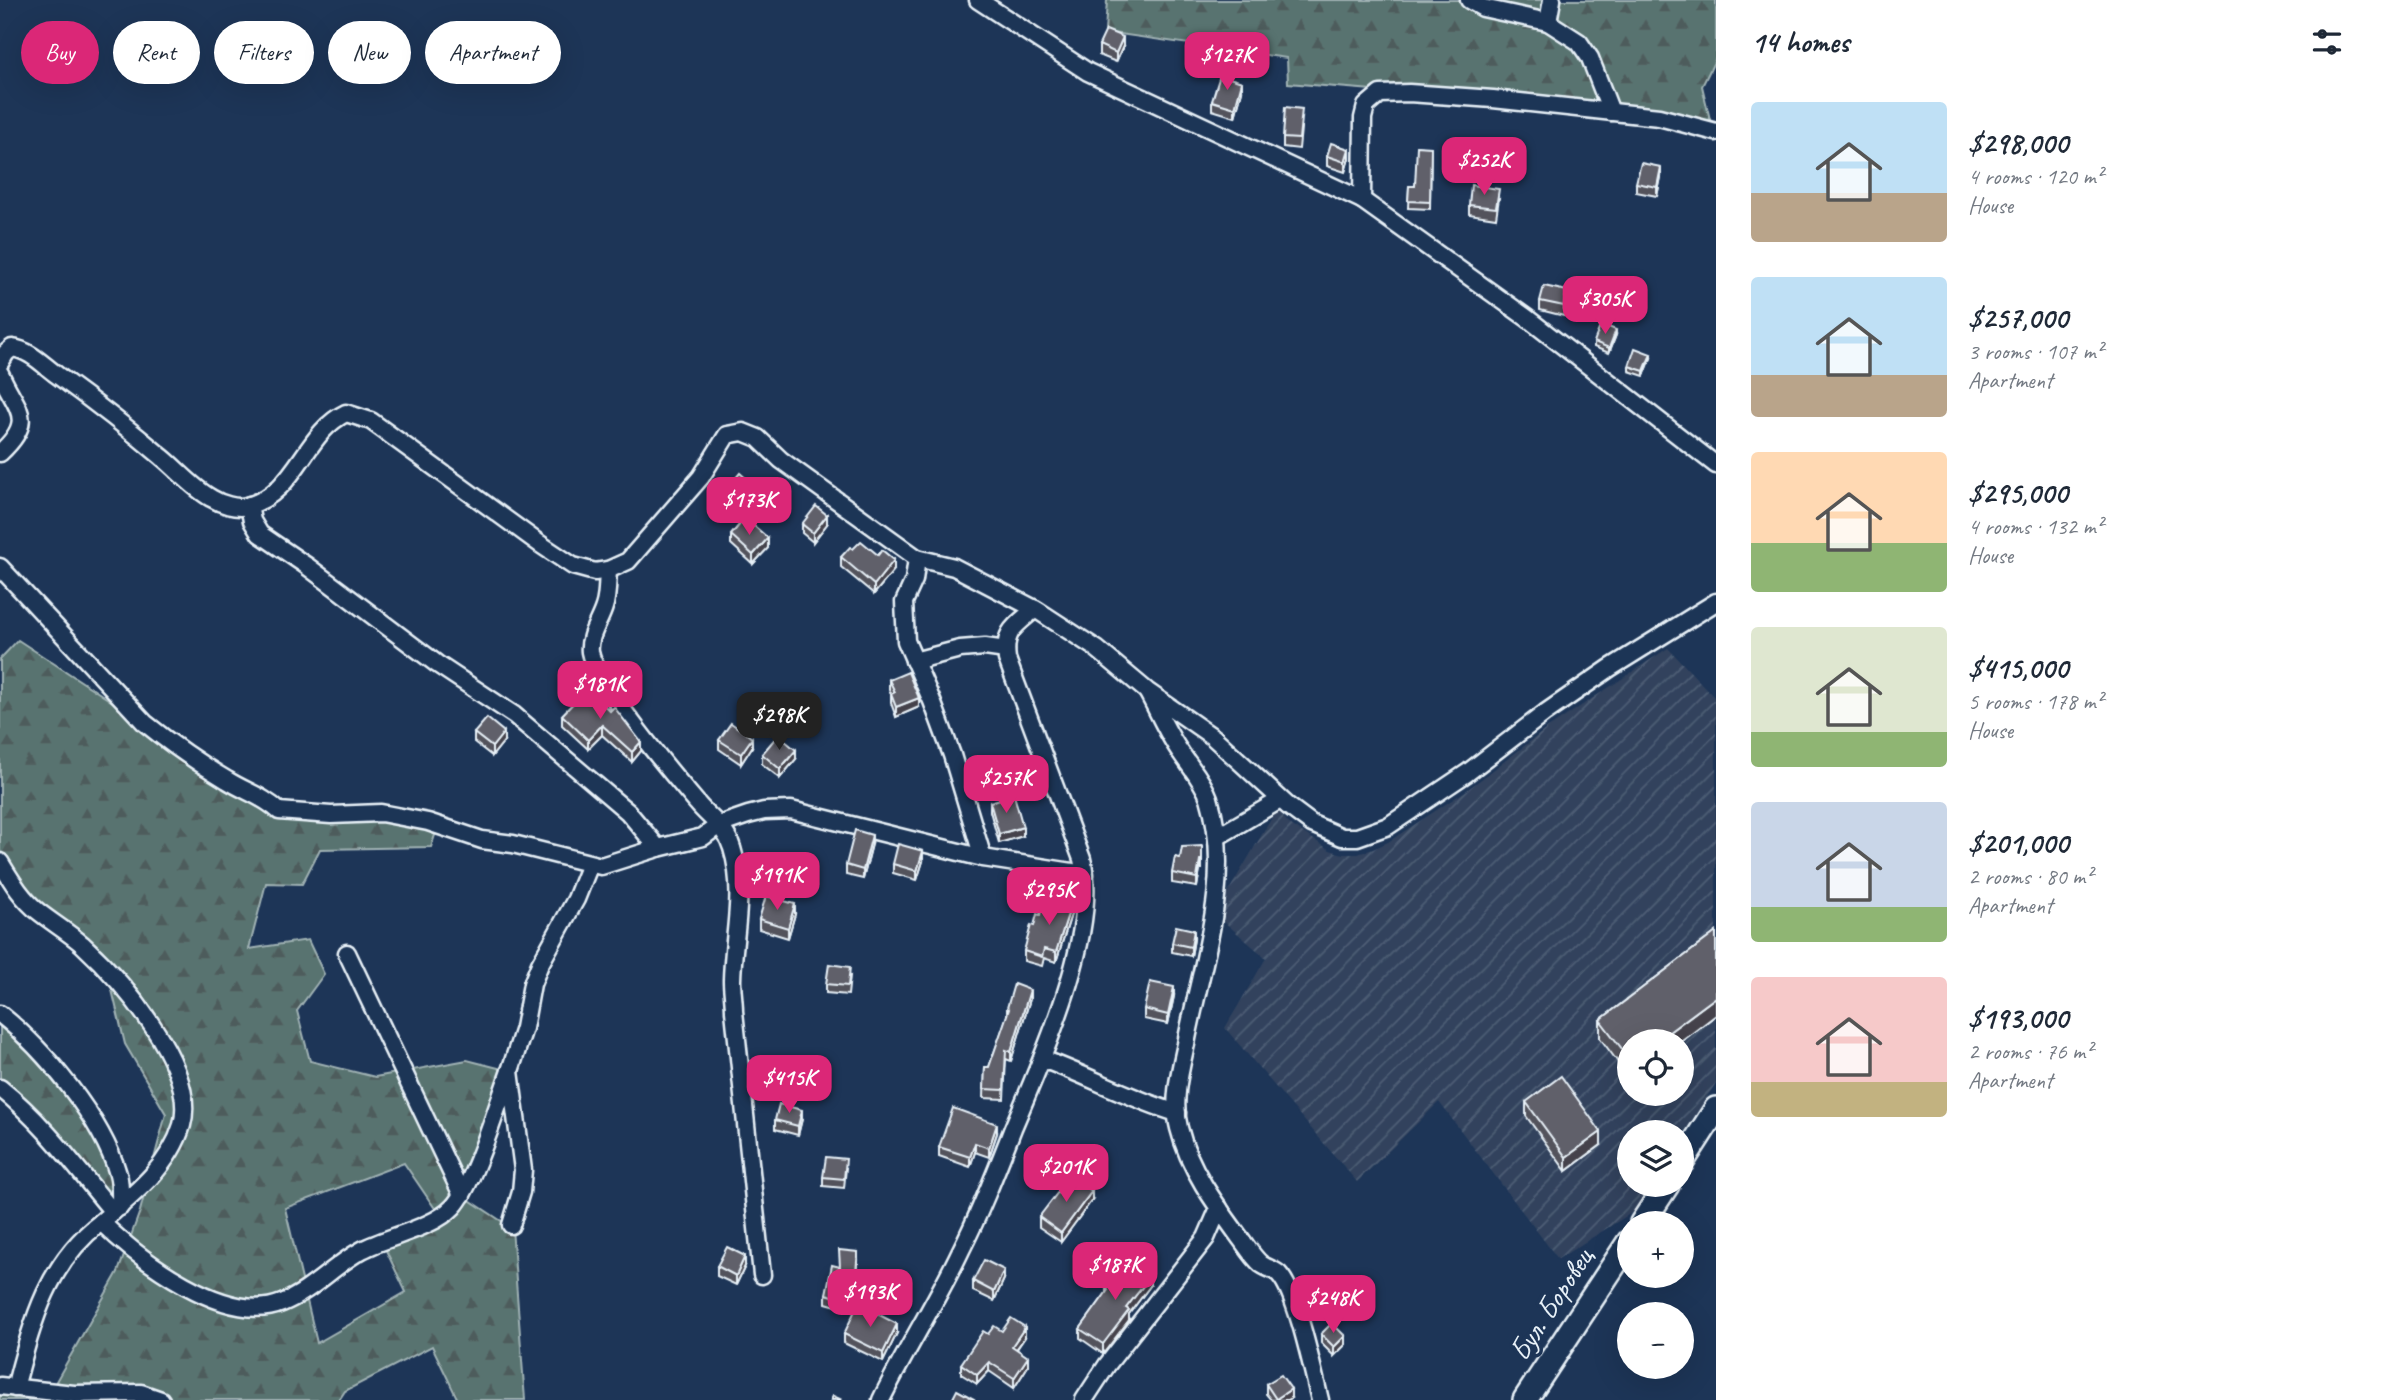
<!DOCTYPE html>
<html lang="en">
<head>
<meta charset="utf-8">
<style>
	:root { --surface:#fff; --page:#f2f2f3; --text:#1f2937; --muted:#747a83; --accent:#db2777 }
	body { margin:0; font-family:Caveat,sans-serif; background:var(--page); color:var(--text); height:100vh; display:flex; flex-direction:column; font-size:26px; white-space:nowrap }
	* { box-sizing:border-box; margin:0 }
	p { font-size:23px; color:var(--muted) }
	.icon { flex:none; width:38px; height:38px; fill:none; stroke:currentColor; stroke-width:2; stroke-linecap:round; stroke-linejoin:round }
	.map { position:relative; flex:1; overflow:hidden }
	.details { display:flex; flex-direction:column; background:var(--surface); width:665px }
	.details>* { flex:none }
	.top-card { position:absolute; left:21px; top:21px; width:665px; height:63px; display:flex; gap:14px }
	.tools { position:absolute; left:1617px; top:1029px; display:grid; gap:14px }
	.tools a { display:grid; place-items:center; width:77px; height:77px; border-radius:50%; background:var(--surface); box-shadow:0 7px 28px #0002; font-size:35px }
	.price { position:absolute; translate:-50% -60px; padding:0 16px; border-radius:14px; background:var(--accent); color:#fff; font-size:23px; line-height:46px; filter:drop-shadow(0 2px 4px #0008) }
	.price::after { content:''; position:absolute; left:50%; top:42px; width:21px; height:16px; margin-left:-10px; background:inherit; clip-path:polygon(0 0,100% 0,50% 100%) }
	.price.current { background:#222; color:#fff }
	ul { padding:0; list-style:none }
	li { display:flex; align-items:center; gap:21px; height:175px; padding:0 35px }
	li span { display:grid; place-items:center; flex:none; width:196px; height:140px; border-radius:7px; color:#555 }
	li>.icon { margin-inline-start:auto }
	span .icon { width:84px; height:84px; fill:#fffc; stroke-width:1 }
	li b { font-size:30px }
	h2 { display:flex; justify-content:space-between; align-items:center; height:84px; padding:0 35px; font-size:30px }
	.tag { padding:0 24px; border-radius:32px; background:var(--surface); box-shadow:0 7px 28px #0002; font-size:24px; line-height:63px }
	.tag.current { background:var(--accent); color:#fff }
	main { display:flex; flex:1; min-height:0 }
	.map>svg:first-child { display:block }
</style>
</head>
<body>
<main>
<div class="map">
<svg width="1716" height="1400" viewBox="0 0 1716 1400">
	<defs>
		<pattern id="industrial-furrows" width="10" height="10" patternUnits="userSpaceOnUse" patternTransform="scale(1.75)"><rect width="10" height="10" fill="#31425d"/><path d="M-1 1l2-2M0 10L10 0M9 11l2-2" fill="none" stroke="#4f5e75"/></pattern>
		<pattern id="forest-firs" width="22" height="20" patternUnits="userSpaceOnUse" patternTransform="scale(1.75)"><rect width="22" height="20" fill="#587370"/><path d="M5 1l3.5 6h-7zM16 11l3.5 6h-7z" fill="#4e5b5b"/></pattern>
	</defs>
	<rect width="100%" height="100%" fill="#1d3557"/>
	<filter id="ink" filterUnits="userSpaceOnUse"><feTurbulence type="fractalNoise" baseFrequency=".0143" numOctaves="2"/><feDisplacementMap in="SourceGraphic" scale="14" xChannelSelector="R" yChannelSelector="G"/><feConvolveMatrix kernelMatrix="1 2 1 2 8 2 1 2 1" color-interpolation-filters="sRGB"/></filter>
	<g filter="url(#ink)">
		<path fill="url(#industrial-furrows)" fill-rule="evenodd" d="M1668 648 1716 699V1083L1682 1136V1132H1629V1185H1652L1636 1210 1558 1259 1439 1102 1357 1182 1225 1028 1266 958 1215 914 1277 809 1288 823 1330 850 1343 854H1358L1373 849 1388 842 1467 790 1545 730ZM1629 1041H1682V1094H1629Z"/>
		<g fill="url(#forest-firs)" stroke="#a0b2b4" stroke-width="2" fill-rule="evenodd">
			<polygon points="1107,0 1716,0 1716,58 1702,86 1713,132 1409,93 1288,83 1287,58 1105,32"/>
			<path d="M18 640 279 811 428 822 435 835 431 847 320 849 302 884 266 883 249 949 308 940 324 974 297 1011 310 1061 375 1077 467 1060 510 1071 462 1195 512 1228 525 1400H458L432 1346 345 1391 339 1400H94L50 1393 49 1400H0V1386L50 1392 118 1272 140 1211 166 1114 125 1044 107 969 60 926 0 862V659ZM404 1163 440 1216 381 1240 406 1292 317 1343 285 1208Z"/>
			<polygon points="0,1021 21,1031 99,1133 120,1207 0,1088"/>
		</g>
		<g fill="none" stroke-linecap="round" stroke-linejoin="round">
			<defs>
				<g id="street">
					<polyline points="978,0 1088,72 1362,200"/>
					<polyline points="1469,0 1483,8 1548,22"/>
					<polyline points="1552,0 1548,22 1579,42 1590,58 1611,112"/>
					<polyline points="1716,132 1659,117 1493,99 1409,93 1380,94 1366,106 1363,118 1362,200 1527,318 1716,465"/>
					<path d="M0 363 6 353 12 348C30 350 43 365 57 375 93 401 128 428 162 457 178 470 193 488 211 498 221 504 236 509 247 506 297 493 304 433 346 413L371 421 540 544 573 566 595 572 608 570 628 561 701 477 727 435 743 432 758 438 781 460 917 558 954 567 1037 610 1097 649 1147 691 1213 737 1288 806 1312 824 1342 837H1357L1388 826 1467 773 1545 713 1610 668 1716 602"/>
					<path d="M0 373C15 409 38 418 0 453"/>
					<polyline points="249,505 252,521 260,534 307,566 437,664 514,715 628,812 658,848"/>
					<polyline points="917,558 914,580 904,602 906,641 932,701 952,755 983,858"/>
					<path d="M0 567 145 723C171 744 198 763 227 780 246 792 263 796 279 811L331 815 381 813 428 822 482 840 513 844 601 866 658 848 703 837 719 825 748 815 764 811 791 810 983 858 1085 874"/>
					<path d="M608 570C607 582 608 596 604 607 600 621 588 636 590 652 595 682 674 776 697 803 710 819 726 827 732 848 746 892 733 935 732 980 732 990 734 1001 734 1011L762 1275"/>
					<polyline points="914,661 960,649 985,647 1006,650"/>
					<path d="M1148 693C1159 713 1168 735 1181 753 1191 768 1203 781 1209 798 1234 879 1201 964 1186 1044 1180 1071 1172 1101 1179 1128 1189 1169 1216 1205 1241 1239 1247 1247 1253 1257 1261 1264 1266 1268 1274 1269 1279 1274 1297 1293 1313 1372 1320 1400"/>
					<polyline points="1217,837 1280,800"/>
					<path d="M0 862C11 880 22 899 39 912 53 923 68 932 82 944 121 980 198 1067 182 1125 170 1166 133 1195 101 1222"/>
					<polyline points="347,953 462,1195"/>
					<path d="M0 1014C45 1050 102 1119 118 1174 121 1185 120 1196 120 1207"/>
					<path d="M1042 1059C1087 1075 1130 1099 1177 1113"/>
					<polyline points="510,1071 524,1028 532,984 540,964 576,899 590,864"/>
					<path d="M0 1088C44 1123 77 1169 113 1212"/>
					<polyline points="0,1386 74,1394 141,1393 161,1400"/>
					<path d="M15 1388C32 1324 46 1264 101 1222 139 1259 226 1326 282 1303 312 1291 334 1265 362 1250 388 1236 432 1229 453 1207 474 1185 498 1103 510 1071L523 1170 521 1192 511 1225"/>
					<path d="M881 1400C906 1349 937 1301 961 1250 981 1211 997 1169 1013 1128 1042 1059 1100 932 1082 859L1007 659C1003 631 1015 626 1035 609"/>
					<polyline points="1084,1400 1107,1365 1206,1238 1219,1208"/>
				</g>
				<g id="secondary">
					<polyline points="1682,1162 1716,1109"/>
					<polyline points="1642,1223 1667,1185"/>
					<polyline points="1525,1400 1629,1242"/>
				</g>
			</defs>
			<use href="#street" stroke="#e8f1f8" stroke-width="21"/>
			<use href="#secondary" stroke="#e8f1f8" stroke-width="28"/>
			<use href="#street" stroke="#1d3557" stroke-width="16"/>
			<use href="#secondary" stroke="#1d3557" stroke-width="23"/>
		</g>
		<g fill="#53535c" stroke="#e8f1f8" stroke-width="2">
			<polygon points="1099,45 1123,46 1116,62 1099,55"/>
			<polygon points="1242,91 1235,117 1212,110 1212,101"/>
			<polygon points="1302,118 1299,149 1283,147 1283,138"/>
			<polygon points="1431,147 1430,209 1408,208 1409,186 1415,186"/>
			<polygon points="1327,156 1349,158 1345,172 1327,166"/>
			<polygon points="1661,177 1657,196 1636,192 1636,183"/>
			<polygon points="1499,198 1496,218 1469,214 1469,205"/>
			<polygon points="1567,300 1564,316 1540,310 1540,301"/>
			<polygon points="1616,335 1609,353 1594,347 1594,342"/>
			<polygon points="1651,358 1644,376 1629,371 1629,366"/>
			<polygon points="728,487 765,504 750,522 768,548 753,564 731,544 731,535 744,519 727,504"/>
			<polygon points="802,524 827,524 813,542 802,533"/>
			<polygon points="853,549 894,570 874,594 841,567 841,557"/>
			<polygon points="889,680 919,707 896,717 891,703 891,694 889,689"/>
			<polygon points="583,693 641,751 632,762 602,735 588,749 562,725 562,715"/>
			<polygon points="474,733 504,741 492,756 474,742"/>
			<polygon points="719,740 752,747 741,764 719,749"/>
			<polygon points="762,754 796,759 780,778 762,764"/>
			<polygon points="990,802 1023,836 999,843 990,811"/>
			<polygon points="872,844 863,879 846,875 846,865"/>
			<polygon points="1202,846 1202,869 1200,869 1197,887 1172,883 1172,873 1180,858"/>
			<polygon points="923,861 917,880 893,873 893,864"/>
			<polygon points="1057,906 1073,908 1056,962 1044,958 1042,966 1024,961 1024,951 1034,926 1040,915"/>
			<polygon points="795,914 788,938 759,929 759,919"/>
			<polygon points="1716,932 1716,1015 1682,1041 1629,1041 1629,1077 1600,1038 1600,1020"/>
			<polygon points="1194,939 1191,956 1172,952 1172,943"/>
			<polygon points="850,976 848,995 826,993 826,984"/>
			<polygon points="1174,996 1168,1024 1144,1019 1144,1009"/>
			<polygon points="1030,999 1011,1061 1006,1059 1004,1099 984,1098 985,1067 989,1067 1007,1016 1007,1008"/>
			<polygon points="1526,1102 1601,1145 1566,1171 1526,1116"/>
			<polygon points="802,1119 798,1135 775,1129 775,1120"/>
			<polygon points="997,1133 989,1157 975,1152 970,1167 939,1156 939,1147"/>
			<polygon points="846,1168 844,1188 823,1186 823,1177"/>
			<polygon points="1092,1200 1061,1242 1039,1227 1039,1217"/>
			<polygon points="858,1261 854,1299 850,1310 826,1303 826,1294 839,1267"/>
			<polygon points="717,1266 745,1266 736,1285 717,1276"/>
			<polygon points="1004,1279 994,1301 973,1291 973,1281"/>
			<polygon points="1150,1286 1129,1314 1129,1320 1103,1354 1080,1338 1080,1329 1106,1293 1106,1288"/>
			<polygon points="1002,1331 1025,1337 1017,1349 1028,1366 1014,1388 989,1371 977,1384 961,1374 961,1364"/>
			<polygon points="897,1333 883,1362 844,1343 844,1334"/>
			<polygon points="1321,1334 1345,1345 1334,1356 1321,1343"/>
			<polygon points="1266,1384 1291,1398 1288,1400 1271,1400 1266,1394"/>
		</g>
		<g fill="#44434b" stroke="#e8f1f8" stroke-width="2">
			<polygon points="1123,37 1123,46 1116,62 1116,53"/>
			<polygon points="1242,82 1242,91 1235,117 1235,108"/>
			<polygon points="1349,149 1349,158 1345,172 1345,162"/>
			<polygon points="1661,167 1661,177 1657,196 1657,187"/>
			<polygon points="1567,291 1567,300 1564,316 1564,306"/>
			<polygon points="1616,330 1616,335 1609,353 1609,348"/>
			<polygon points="1651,354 1651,358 1644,376 1644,371"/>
			<polygon points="765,495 765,504 749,523 749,514"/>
			<polygon points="827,515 827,524 813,542 813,533"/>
			<polygon points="768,538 768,548 753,564 753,555"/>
			<polygon points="894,560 894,570 874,594 874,585"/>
			<polygon points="919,698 919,707 896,717 896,707"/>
			<polygon points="602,725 602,735 588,749 588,740"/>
			<polygon points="504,732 504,741 492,756 492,747"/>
			<polygon points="752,738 752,747 741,764 741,754"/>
			<polygon points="641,742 641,751 632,762 632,752"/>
			<polygon points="796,750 796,759 780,778 780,769"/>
			<polygon points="1023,827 1023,836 999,843 999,834"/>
			<polygon points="872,835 872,844 863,879 863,870"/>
			<polygon points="923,851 923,861 917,880 917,871"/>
			<polygon points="1200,860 1200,869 1197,887 1197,878"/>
			<polygon points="1073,898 1073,908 1056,962 1056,952"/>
			<polygon points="795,904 795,914 788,938 788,928"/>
			<polygon points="1194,930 1194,939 1191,956 1191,947"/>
			<polygon points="1174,987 1174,996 1168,1024 1168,1015"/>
			<polygon points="1030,990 1030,999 1011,1061 1011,1052"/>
			<polygon points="1716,997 1716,1015 1682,1041 1657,1041"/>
			<polygon points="802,1110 802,1119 798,1135 798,1126"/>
			<polygon points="997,1124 997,1133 989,1157 989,1148"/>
			<polygon points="1601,1132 1601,1145 1566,1171 1566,1157"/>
			<polygon points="975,1143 975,1152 970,1167 970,1157"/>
			<polygon points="1092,1191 1092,1200 1061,1242 1061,1233"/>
			<polygon points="858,1252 858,1261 854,1299 850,1310 850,1301"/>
			<polygon points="745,1256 745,1266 736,1285 736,1276"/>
			<polygon points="1004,1270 1004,1279 994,1301 994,1292"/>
			<polygon points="1150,1277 1150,1286 1129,1314 1129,1320 1103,1354 1103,1344 1126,1308"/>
			<polygon points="897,1324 897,1333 883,1362 883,1353"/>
			<polygon points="1025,1327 1025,1337 1012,1355 1012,1346"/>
			<polygon points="1345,1336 1345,1345 1334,1356 1334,1347"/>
			<polygon points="1028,1357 1028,1366 1014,1388 1014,1378"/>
			<polygon points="989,1362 989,1371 977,1384 977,1375"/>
			<polygon points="1291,1389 1291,1398 1288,1400 1276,1400 1276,1399"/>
		</g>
		<g fill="#61606b" stroke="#e8f1f8" stroke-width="2">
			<polygon points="1106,30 1123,37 1116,53 1099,45"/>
			<polygon points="1220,75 1242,82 1235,108 1212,101"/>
			<polygon points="1285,107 1302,109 1299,139 1283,138"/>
			<polygon points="1331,143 1349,149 1345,162 1327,156"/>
			<polygon points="1417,146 1431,147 1430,202 1408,201 1409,186 1415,186"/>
			<polygon points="1641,163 1661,167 1657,187 1636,183"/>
			<polygon points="1471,185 1499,189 1496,208 1469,205"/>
			<polygon points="1544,286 1567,291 1564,306 1540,301"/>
			<polygon points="1601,324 1616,330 1609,348 1594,342"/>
			<polygon points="1635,348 1651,354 1644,371 1629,366"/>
			<polygon points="740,473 765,495 749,514 727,495 732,490 728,487"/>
			<polygon points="816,506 827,515 813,533 802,524"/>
			<polygon points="745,518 768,538 753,555 731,535"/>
			<polygon points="861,541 878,555 882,550 894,560 874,585 841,557 850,547 853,549"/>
			<polygon points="908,672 919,698 896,707 891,694 895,692 889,680"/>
			<polygon points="583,693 588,698 592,694 610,711 614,707 641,742 632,752 602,725 588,740 562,715"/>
			<polygon points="487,718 504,732 492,747 474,733"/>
			<polygon points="731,723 752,738 741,754 719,740"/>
			<polygon points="778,735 796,750 780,769 762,754"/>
			<polygon points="1014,795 1023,827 999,834 990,802"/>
			<polygon points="855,830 872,835 863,870 846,865"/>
			<polygon points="898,844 923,851 917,871 893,864"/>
			<polygon points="1202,846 1202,860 1200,860 1197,878 1172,873 1175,857 1180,858 1182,847"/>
			<polygon points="1061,894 1073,898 1056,952 1044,949 1042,957 1024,951 1031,925 1034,926 1037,914 1040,915 1043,903 1057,906"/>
			<polygon points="766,896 795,904 788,928 759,919"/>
			<polygon points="1176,926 1194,930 1191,947 1172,943"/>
			<polygon points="1716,932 1716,997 1657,1041 1629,1041 1629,1058 1600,1020"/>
			<polygon points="829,964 850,967 848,986 826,984"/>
			<polygon points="1150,982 1174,987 1168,1015 1144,1009"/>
			<polygon points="1014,984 1030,990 1011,1052 1006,1050 1004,1090 984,1089 985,1067 989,1067 1009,1009 1007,1008"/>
			<polygon points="1561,1076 1601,1132 1566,1157 1526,1102"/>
			<polygon points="779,1104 802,1110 798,1126 775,1120"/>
			<polygon points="953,1108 997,1124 989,1148 975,1143 970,1157 939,1147"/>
			<polygon points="826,1157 846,1159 844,1179 823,1177"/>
			<polygon points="1071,1176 1092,1191 1061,1233 1039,1217 1068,1179 1070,1180"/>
			<polygon points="727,1247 745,1256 736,1276 717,1266"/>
			<polygon points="839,1250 858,1252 854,1290 850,1301 826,1294 832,1265 840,1267"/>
			<polygon points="984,1260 1004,1270 994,1292 973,1281"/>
			<polygon points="1127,1260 1150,1277 1126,1308 1129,1310 1103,1344 1080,1329 1108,1290 1106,1288"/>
			<polygon points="858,1304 897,1324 883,1353 844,1334"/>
			<polygon points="1011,1318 1025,1327 1012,1346 1028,1357 1014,1378 989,1362 977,1375 961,1364 983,1331 988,1334 994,1326 1002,1331"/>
			<polygon points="1332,1323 1345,1336 1334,1347 1321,1334"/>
			<polygon points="1281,1375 1291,1389 1276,1399 1266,1384"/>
			<polygon points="957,1390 974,1399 973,1400 952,1400"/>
			<polygon points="833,1396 842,1400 831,1400"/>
		</g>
	</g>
	<g text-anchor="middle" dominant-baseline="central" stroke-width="7" stroke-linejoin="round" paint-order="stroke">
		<g font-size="30" fill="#e8f1f8" stroke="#1d3557">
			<text transform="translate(1551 1304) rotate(-57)">Бул. Боровец</text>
		</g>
	</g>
</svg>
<div class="tools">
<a><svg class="icon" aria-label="locate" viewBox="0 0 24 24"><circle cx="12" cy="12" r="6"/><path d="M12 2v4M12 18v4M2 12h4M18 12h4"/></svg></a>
<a><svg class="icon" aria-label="layers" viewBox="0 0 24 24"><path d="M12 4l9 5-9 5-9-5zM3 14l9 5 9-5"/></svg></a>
<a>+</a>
<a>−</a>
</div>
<b class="price" style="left:1227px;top:92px">$127K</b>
<b class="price" style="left:1484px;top:197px">$252K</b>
<b class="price" style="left:1605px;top:336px">$305K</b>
<b class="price" style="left:749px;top:537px">$173K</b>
<b class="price" style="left:600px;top:721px">$181K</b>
<b class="price current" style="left:779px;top:752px">$298K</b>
<b class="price" style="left:1006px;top:815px">$257K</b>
<b class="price" style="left:777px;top:912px">$191K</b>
<b class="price" style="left:1049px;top:927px">$295K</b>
<b class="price" style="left:789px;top:1115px">$415K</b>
<b class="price" style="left:1066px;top:1204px">$201K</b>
<b class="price" style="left:1115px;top:1302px">$187K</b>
<b class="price" style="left:870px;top:1329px">$193K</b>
<b class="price" style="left:1333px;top:1335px">$248K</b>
<div class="top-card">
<a class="tag current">Buy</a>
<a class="tag">Rent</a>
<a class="tag">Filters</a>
<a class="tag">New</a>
<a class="tag">Apartment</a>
</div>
</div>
<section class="details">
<h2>14 homes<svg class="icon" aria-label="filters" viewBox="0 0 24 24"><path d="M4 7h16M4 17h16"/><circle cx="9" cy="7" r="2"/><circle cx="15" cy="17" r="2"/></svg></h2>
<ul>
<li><span style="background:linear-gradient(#bfe0f5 65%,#b9a48a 0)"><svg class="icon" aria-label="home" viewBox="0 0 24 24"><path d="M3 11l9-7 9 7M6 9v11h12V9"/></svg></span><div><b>$298,000</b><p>4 rooms · 120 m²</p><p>House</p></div></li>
<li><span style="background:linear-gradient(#bfe0f5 70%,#b9a48a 0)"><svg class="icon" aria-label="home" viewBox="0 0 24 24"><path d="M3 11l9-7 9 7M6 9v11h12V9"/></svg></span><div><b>$257,000</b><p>3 rooms · 107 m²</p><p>Apartment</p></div></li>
<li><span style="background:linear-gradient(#ffd9b3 65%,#8fb573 0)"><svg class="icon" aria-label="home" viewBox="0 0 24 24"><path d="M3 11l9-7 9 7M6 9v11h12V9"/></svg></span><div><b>$295,000</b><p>4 rooms · 132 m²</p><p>House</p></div></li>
<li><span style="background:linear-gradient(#dfe7d0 75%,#8fb573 0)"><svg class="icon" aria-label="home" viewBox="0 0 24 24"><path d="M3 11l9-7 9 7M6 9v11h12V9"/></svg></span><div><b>$415,000</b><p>5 rooms · 178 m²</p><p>House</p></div></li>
<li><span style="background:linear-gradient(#c9d6e8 75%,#8fb573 0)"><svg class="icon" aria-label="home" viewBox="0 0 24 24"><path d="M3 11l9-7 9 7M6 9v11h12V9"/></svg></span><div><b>$201,000</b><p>2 rooms · 80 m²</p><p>Apartment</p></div></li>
<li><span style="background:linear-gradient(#f6c9c9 75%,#c2b280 0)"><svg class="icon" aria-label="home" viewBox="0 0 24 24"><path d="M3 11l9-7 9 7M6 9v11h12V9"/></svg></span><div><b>$193,000</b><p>2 rooms · 76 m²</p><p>Apartment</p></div></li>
</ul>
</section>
</main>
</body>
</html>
